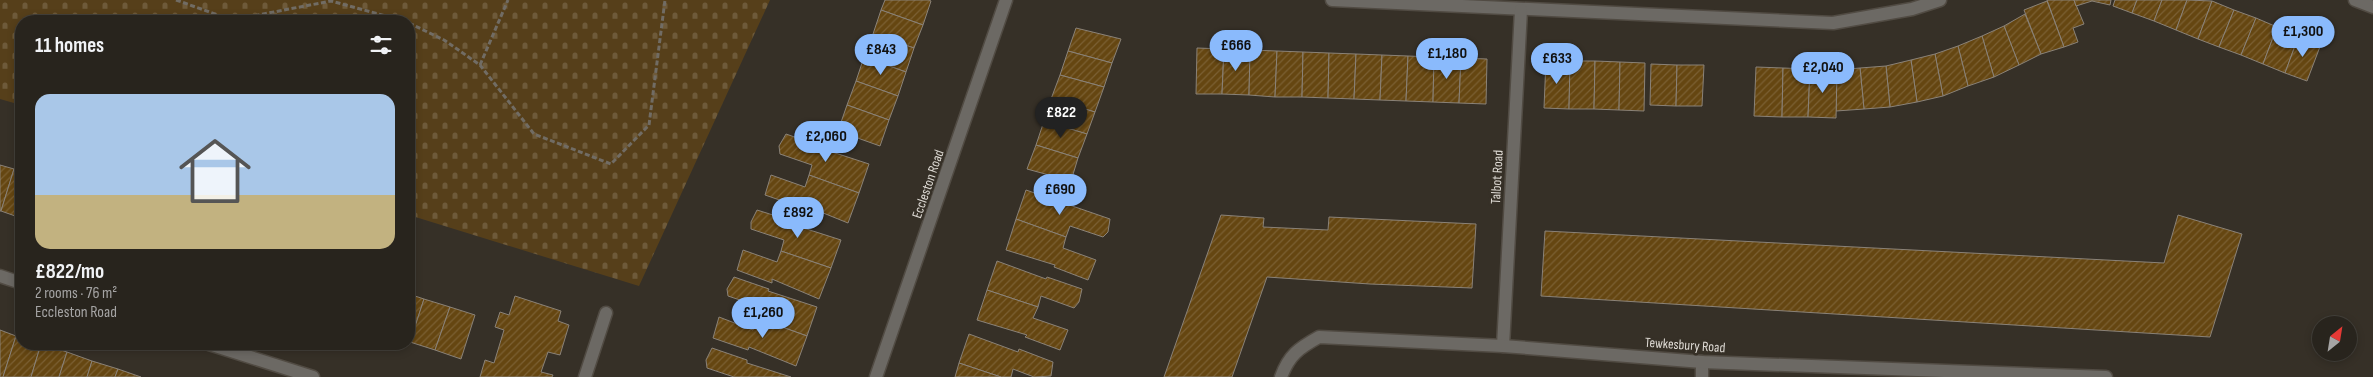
<!DOCTYPE html>
<html lang="en">
<head>
<meta charset="utf-8">
<style>
	:root { --surface:#28241d; --page:#34302a; --text:#f1f3f6; --muted:#a5a4a4; --line:#44413b; --accent:#8abafc }
	body { margin:0; font-family:"Sofia Sans Condensed",sans-serif; background:var(--page); color:var(--text); height:100vh; display:flex; flex-direction:column; font-size:19px; white-space:nowrap }
	* { box-sizing:border-box; margin:0 }
	p { font-size:16px; color:var(--muted) }
	.icon { flex:none; width:28px; height:28px; fill:none; stroke:currentColor; stroke-width:2; stroke-linecap:round; stroke-linejoin:round }
	.map { position:relative; flex:1; overflow:hidden }
	.sheet { position:absolute; left:15px; top:15px; width:400px; height:335px; display:flex; flex-direction:column; background:var(--surface); border-radius:20px; box-shadow:0 2px 8px #0003,0 0 0 1px var(--line) }
	.sheet>* { flex:none }
	.needle { width:32px; rotate:30deg }
	.controls { position:absolute; left:2312px; top:316px; display:grid; gap:10px }
	.controls a { display:grid; place-items:center; width:45px; height:45px; border-radius:50%; background:var(--surface); box-shadow:0 2px 8px #0003,0 0 0 1px var(--line); font-size:25px }
	.price { position:absolute; translate:-50% -42px; padding:0 11px; border-radius:18px; background:var(--accent); color:#111; font-size:16px; line-height:32px; filter:drop-shadow(0 1px 2px #0008) }
	.price::after { content:''; position:absolute; left:50%; top:30px; width:15px; height:11px; margin-left:-8px; background:inherit; clip-path:polygon(0 0,100% 0,50% 100%) }
	.price.on { background:#222; color:#fff }
	ul { padding:0; list-style:none }
	li { display:grid; align-content:center; gap:10px; height:265px; padding:0 20px }
	li+li { border-top:1px solid var(--line) }
	li span { display:grid; place-items:center; height:155px; border-radius:15px; color:#555 }
	li>.icon { margin-inline-start:auto }
	span .icon { width:90px; height:90px; fill:#fffc; stroke-width:1 }
	li b { font-size:21px }
	h2 { display:flex; justify-content:space-between; align-items:center; height:60px; padding:0 20px; font-size:21px }
	.map>svg:first-child { display:block }
</style>
</head>
<body>
<div class="map">
<svg width="2373" height="377" viewBox="0 0 2373 377">
	<defs>
		<pattern id="cemetery-stones" width="16" height="16" patternUnits="userSpaceOnUse" patternTransform="scale(1.25)"><rect width="16" height="16" fill="#563f1a"/><path d="M2 7V4a2 2 0 0 1 4 0v3zM10 15v-3a2 2 0 0 1 4 0v3z" fill="#6e5a3a"/></pattern>
		<pattern id="building-hatch" width="6" height="6" patternUnits="userSpaceOnUse" patternTransform="scale(1.25)"><rect width="6" height="6" fill="#654611"/><path d="M-1 1l2-2M0 6l6-6M5 7l2-2" fill="none" stroke="#7b6033"/></pattern>
	</defs>
	<rect width="100%" height="100%" fill="#363027"/>
	<polygon fill="url(#cemetery-stones)" points="0,0 770,0 639,286 409,215 409,21 21,21 21,105 0,99"/>
	<g fill="url(#building-hatch)" stroke="#8a8278">
		<polygon points="885,0 929,0 931,1 923,25 881,10"/>
		<polygon points="2047,0 2074,0 2084,24 2073,28 2078,42 2064,47"/>
		<polygon points="2074,0 2111,0 2110,5 2092,1 2076,6"/>
		<polygon points="2115,0 2137,0 2132,13 2113,6"/>
		<polygon points="2137,0 2162,0 2154,21 2132,13"/>
		<polygon points="2162,0 2187,0 2176,30 2154,21"/>
		<polygon points="2187,0 2212,1 2198,39 2176,30"/>
		<polygon points="2047,1 2064,47 2041,54 2024,10"/>
		<polygon points="2212,1 2234,10 2219,47 2198,39"/>
		<polygon points="881,10 923,25 914,48 873,34"/>
		<polygon points="2234,10 2256,18 2241,55 2219,47"/>
		<polygon points="2025,14 2041,54 2019,65 2004,26"/>
		<polygon points="2256,18 2277,27 2263,64 2241,55"/>
		<polygon points="2004,26 2019,65 1994,77 1982,36"/>
		<polygon points="2277,27 2299,35 2285,73 2263,64"/>
		<polygon points="1076,28 1121,39 1112,63 1068,51"/>
		<polygon points="873,34 914,48 906,72 864,57"/>
		<polygon points="2299,35 2321,44 2307,81 2285,73"/>
		<polygon points="1982,36 1994,77 1968,86 1958,46"/>
		<polygon points="1958,46 1968,86 1943,96 1935,54"/>
		<polygon points="1197,48 1224,49 1222,94 1196,94"/>
		<polygon points="1224,49 1250,50 1249,95 1222,94"/>
		<polygon points="1250,50 1277,51 1275,97 1249,95"/>
		<polygon points="1068,51 1112,63 1104,87 1060,75"/>
		<polygon points="1277,51 1303,52 1302,97 1275,97"/>
		<polygon points="1303,52 1329,53 1328,98 1302,97"/>
		<polygon points="1329,53 1356,54 1354,99 1328,98"/>
		<polygon points="1356,54 1382,55 1380,100 1354,99"/>
		<polygon points="1935,54 1943,96 1917,102 1911,60"/>
		<polygon points="1382,55 1408,56 1406,101 1380,100"/>
		<polygon points="1408,56 1434,57 1433,102 1406,101"/>
		<polygon points="864,57 906,72 898,96 856,81"/>
		<polygon points="1434,57 1461,58 1459,103 1433,102"/>
		<polygon points="1461,58 1487,59 1486,104 1459,103"/>
		<polygon points="1546,60 1570,61 1569,109 1544,108"/>
		<polygon points="1911,60 1917,102 1890,107 1886,66"/>
		<polygon points="1570,61 1595,61 1594,109 1569,109"/>
		<polygon points="1595,61 1620,62 1619,110 1594,109"/>
		<polygon points="1620,62 1645,63 1644,111 1619,110"/>
		<polygon points="1651,64 1677,65 1676,106 1650,105"/>
		<polygon points="1677,65 1704,65 1702,106 1676,106"/>
		<polygon points="1886,66 1890,107 1864,109 1860,68"/>
		<polygon points="1756,67 1783,68 1782,117 1754,116"/>
		<polygon points="1783,68 1810,69 1808,117 1782,117"/>
		<polygon points="1860,68 1864,109 1836,111 1837,70"/>
		<polygon points="1810,69 1837,70 1836,118 1808,117"/>
		<polygon points="1060,75 1104,87 1095,112 1051,99"/>
		<polygon points="856,81 898,96 889,120 847,105"/>
		<polygon points="1051,99 1095,112 1087,134 1044,121"/>
		<polygon points="847,105 889,120 880,146 838,131"/>
		<polygon points="1044,121 1087,134 1078,158 1036,145"/>
		<polygon points="786,134 820,146 820,148 869,164 859,193 809,175 812,165 780,154 779,146"/>
		<polygon points="1036,145 1078,158 1071,181 1027,169"/>
		<polygon points="0,165 14,169 1,211 0,211"/>
		<polygon points="14,169 21,172 21,218 1,211"/>
		<polygon points="771,175 805,187 809,175 859,193 848,223 801,204 800,207 765,195"/>
		<polygon points="1026,190 1110,219 1108,232 1103,237 1070,226 1066,237 1016,219"/>
		<polygon points="757,210 792,221 791,224 841,240 831,268 781,251 784,240 751,229 751,222"/>
		<polygon points="1221,215 1264,218 1263,227 1328,230 1329,217 1476,224 1472,288 1370,284 1267,277 1232,377 1164,377"/>
		<polygon points="2178,215 2242,234 2210,337 1541,296 1545,231 2164,263"/>
		<polygon points="1016,219 1066,237 1063,248 1096,260 1088,280 1054,267 1055,265 1006,250"/>
		<polygon points="743,250 777,262 781,251 831,268 819,299 772,279 772,283 737,270"/>
		<polygon points="997,261 1046,279 1047,277 1082,289 1079,302 1074,308 1041,296 1038,307 987,290"/>
		<polygon points="734,277 769,289 768,291 817,307 807,336 757,318 761,307 728,296 727,289"/>
		<polygon points="987,290 1038,307 1033,318 1068,330 1060,350 1025,337 1027,335 977,320"/>
		<polygon points="409,294 424,299 410,342 409,342"/>
		<polygon points="515,296 561,311 558,321 569,325 560,355 548,352 541,372 553,375 552,377 480,377 485,360 494,363 504,330 495,327 500,312 509,315"/>
		<polygon points="424,299 450,307 435,350 410,342"/>
		<polygon points="450,307 475,315 461,359 435,350"/>
		<polygon points="719,317 753,330 757,318 807,336 796,366 749,347 748,350 713,338"/>
		<polygon points="0,330 16,336 3,377 0,377"/>
		<polygon points="969,334 1018,352 1019,349 1053,362 1051,376 1034,377 1013,369 1011,377 1001,377 959,363"/>
		<polygon points="16,336 21,337 21,344 41,344 31,377 3,377"/>
		<polygon points="41,344 67,352 59,377 31,377"/>
		<polygon points="712,348 747,360 747,363 791,377 734,377 707,368 706,360"/>
		<polygon points="67,352 92,361 87,377 59,377"/>
		<polygon points="92,361 118,369 115,377 87,377"/>
		<polygon points="959,363 1001,377 955,377"/>
		<polygon points="118,369 141,377 115,377"/>
	</g>
	<g fill="none" stroke-linecap="round" stroke-linejoin="round">
		<defs>
			<polyline id="service" points="585,377 606,313"/>
			<g id="minor">
				<polyline points="1332,0 1833,23 1912,9 1940,0"/>
				<polyline points="2355,0 2373,7"/>
				<polyline points="0,276 21,283"/>
				<polyline points="209,344 313,377"/>
				<polyline points="1503,346 1521,10"/>
				<polyline points="1702,362 1702,377"/>
				<polyline points="876,377 1006,0"/>
				<path d="M1281 377C1289 355 1299 348 1319 337L1503 346 1702 362 2106 377"/>
			</g>
		</defs>
		<use href="#service" stroke="#514b43" stroke-width="15"/>
		<use href="#minor" stroke="#514b43" stroke-width="15"/>
		<g stroke="#716c64" stroke-width="3" stroke-dasharray="5 2.5" stroke-linecap="butt">
			<polyline points="176,0 232,20 331,1 404,21"/>
			<polyline points="409,23 444,40 480,65 534,134 611,164 649,125 665,0"/>
			<polyline points="480,65 508,0"/>
		</g>
		<use href="#service" stroke="#6c6964" stroke-width="12"/>
		<use href="#minor" stroke="#6c6964" stroke-width="12"/>
	</g>
	<g text-anchor="middle" dominant-baseline="central" stroke-width="5" stroke-linejoin="round" paint-order="stroke">
		<g font-size="14" fill="#dfdbd5" stroke="#363027">
			<text transform="translate(1497 177) rotate(-87)">Talbot Road</text>
			<text transform="translate(928 184) rotate(-71)">Eccleston Road</text>
			<text transform="translate(1685 345) rotate(4)">Tewkesbury Road</text>
		</g>
	</g>
</svg>
<div class="controls">
<a><svg class="needle" viewBox="-14 -14 28 28"><path d="M0-13l5 13h-10z" fill="#e53935"/><path d="M0 13l5-13h-10z" fill="#a5a4a4"/></svg></a>
</div>
<b class="price" style="left:2303px;top:58px">£1,300</b>
<b class="price" style="left:1236px;top:72px">£666</b>
<b class="price" style="left:881px;top:76px">£843</b>
<b class="price" style="left:1447px;top:80px">£1,180</b>
<b class="price" style="left:1557px;top:85px">£633</b>
<b class="price" style="left:1823px;top:94px">£2,040</b>
<b class="price on" style="left:1061px;top:139px">£822</b>
<b class="price" style="left:826px;top:163px">£2,060</b>
<b class="price" style="left:1060px;top:216px">£690</b>
<b class="price" style="left:798px;top:239px">£892</b>
<b class="price" style="left:763px;top:339px">£1,260</b>
<section class="sheet">
<h2>11 homes<svg class="icon" aria-label="filters" viewBox="0 0 24 24"><path d="M4 7h16M4 17h16"/><circle cx="9" cy="7" r="2"/><circle cx="15" cy="17" r="2"/></svg></h2>
<ul>
<li><span style="background:linear-gradient(#a9c7e8 65%,#c2b280 0)"><svg class="icon" aria-label="home" viewBox="0 0 24 24"><path d="M3 11l9-7 9 7M6 9v11h12V9"/></svg></span><div><b>£822/mo</b><p>2 rooms · 76 m²</p><p>Eccleston Road</p></div></li>
</ul>
</section>
</div>
</body>
</html>
